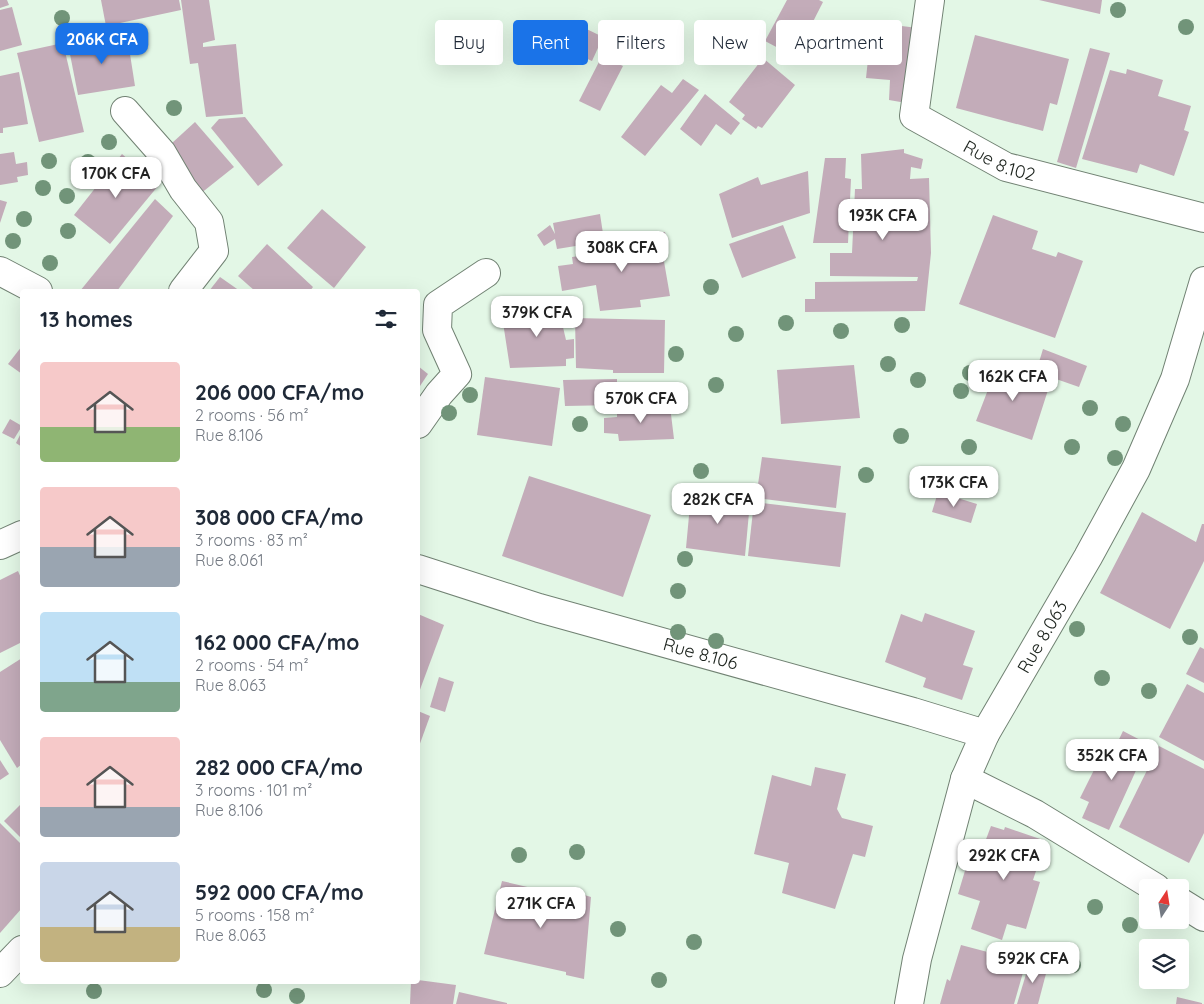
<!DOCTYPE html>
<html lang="en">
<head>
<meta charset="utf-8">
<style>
	:root { --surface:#fff; --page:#f6f6f7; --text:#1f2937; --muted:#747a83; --accent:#1a73e8 }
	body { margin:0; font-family:Quicksand,sans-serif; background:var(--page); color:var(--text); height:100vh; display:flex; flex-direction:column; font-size:19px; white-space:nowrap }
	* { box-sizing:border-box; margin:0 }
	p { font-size:16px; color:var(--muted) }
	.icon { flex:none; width:28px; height:28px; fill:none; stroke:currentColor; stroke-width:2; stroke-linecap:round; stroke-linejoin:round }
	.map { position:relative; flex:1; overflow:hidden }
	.panel { position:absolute; left:20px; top:289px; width:400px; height:695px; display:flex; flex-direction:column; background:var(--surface); border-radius:5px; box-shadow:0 5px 20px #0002 }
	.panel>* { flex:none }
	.top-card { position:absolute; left:435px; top:20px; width:475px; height:45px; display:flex; gap:10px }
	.needle { width:32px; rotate:12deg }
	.controls { position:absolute; left:1139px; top:879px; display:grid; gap:10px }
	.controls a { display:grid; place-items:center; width:50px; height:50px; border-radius:5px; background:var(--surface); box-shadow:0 5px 20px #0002; font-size:25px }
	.price { position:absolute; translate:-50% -42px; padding:0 11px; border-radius:10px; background:#fff; color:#222; font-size:16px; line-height:32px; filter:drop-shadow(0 1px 2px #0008) }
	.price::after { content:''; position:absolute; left:50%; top:30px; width:15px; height:11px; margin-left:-8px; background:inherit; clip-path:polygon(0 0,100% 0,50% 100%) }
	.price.on { background:var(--accent); color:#fff }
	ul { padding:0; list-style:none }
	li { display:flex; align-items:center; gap:15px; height:125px; padding:0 20px }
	li span { display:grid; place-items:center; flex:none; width:140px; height:100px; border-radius:5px; color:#555 }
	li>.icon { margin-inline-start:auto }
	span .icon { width:60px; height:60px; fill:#fffc; stroke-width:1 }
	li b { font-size:21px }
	h2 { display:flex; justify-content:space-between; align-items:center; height:60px; padding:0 20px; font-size:21px }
	.tag { padding:0 18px; border-radius:5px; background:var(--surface); box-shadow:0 5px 20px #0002; font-size:18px; line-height:45px }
	.tag.on { background:var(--accent); color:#fff }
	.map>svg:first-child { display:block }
</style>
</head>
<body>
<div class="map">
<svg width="1204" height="1004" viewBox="0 0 1204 1004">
	<rect width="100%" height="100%" fill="#e3f7e6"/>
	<g fill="#c3acb9">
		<polygon points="0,0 7,0 9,5 0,8"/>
		<polygon points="101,0 179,0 181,10 106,26"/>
		<polygon points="181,0 209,0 215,40 203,43 203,47 236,44 243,114 206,117 198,63 190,64"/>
		<polygon points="787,0 819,0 823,2 795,57 765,41"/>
		<polygon points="1039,0 1102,0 1100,14"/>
		<polygon points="12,7 22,45 0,51 0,10"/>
		<polygon points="572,22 603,37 592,61 561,47"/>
		<polygon points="885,24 918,28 912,104 889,100 890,80 866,78 869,50 854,48 857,26 884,28"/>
		<polygon points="127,35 135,86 78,95 68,44"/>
		<polygon points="975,35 1069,59 1057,105 1050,103 1043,131 956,108"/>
		<polygon points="63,43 84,132 39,142 17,53"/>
		<polygon points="1090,48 1110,53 1076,168 1057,162"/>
		<polygon points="602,56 623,66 600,111 579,101"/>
		<polygon points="763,58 795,85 762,128 758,126 756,129 742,119 745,115 729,102"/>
		<polygon points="1127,69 1163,80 1158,96 1191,106 1184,130 1189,132 1174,176 1140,164 1137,173 1082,159 1110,70 1126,74"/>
		<polygon points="19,72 28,124 3,128 3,133 0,133 0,76"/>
		<polygon points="683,79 699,90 645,156 621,137 661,85 672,93"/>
		<polygon points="705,94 740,123 731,135 716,124 701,146 680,129"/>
		<polygon points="245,117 283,165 258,186 211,128 219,119"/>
		<polygon points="195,122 234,167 200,194 160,154"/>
		<polygon points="904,149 904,153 923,159 921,169 911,167 910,179 929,178 931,253 925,311 805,312 805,299 815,299 815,282 917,281 918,277 830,276 830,253 852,253 855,189 862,189 861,154"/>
		<polygon points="14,152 16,164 27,162 28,175 17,177 18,182 0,185 0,154"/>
		<polygon points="122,154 158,186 110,244 74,215"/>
		<polygon points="825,158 846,158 845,178 851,179 848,243 813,243"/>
		<polygon points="808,171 810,213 732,238 719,194 758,177 761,185"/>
		<polygon points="155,199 173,216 117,291 80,291"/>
		<polygon points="0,200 7,202 0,223"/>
		<polygon points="322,209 366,247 334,288 287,248"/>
		<polygon points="600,214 604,240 601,241 601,251 589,253 588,244 557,249 555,239 544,246 537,235 550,225 555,234 553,223"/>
		<polygon points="993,215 1038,231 1032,249 1056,257 1058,252 1083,261 1055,338 959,304"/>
		<polygon points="783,225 796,258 742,278 729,244"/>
		<polygon points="665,232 668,249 662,250 670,296 640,300 641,307 600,311 596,285 562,291 558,266 573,264 572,257 592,254 593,261 611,258 607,244"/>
		<polygon points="267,244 313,287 310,291 255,291 238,276"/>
		<polygon points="220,277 240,291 209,291"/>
		<polygon points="565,308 568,323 562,323 566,340 574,339 574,358 566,359 566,366 510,368 502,316 521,310"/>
		<polygon points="575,318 665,320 664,373 613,373 613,370 576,368"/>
		<polygon points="22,346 22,374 8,364"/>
		<polygon points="1043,349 1087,366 1079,387 1036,372"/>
		<polygon points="999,361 1027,371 1024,381 1048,390 1032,440 976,421"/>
		<polygon points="854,365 860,418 781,424 777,370"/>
		<polygon points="418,366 428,374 418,389"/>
		<polygon points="485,377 560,388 552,446 477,435"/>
		<polygon points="617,379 617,405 565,406 563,380"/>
		<polygon points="670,406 674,439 619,441 618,434 604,433 604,418 617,417 617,409"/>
		<polygon points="10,419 22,426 14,439 2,433"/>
		<polygon points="22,431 22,447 16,443"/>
		<polygon points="762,457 841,466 836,508 756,498"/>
		<polygon points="529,476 651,515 623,597 502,556"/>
		<polygon points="938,492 977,504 971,523 932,512"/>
		<polygon points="691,494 750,502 745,556 686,548"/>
		<polygon points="754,502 846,513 840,567 748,556"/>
		<polygon points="1142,512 1196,542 1202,524 1204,524 1204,561 1170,629 1100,593"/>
		<polygon points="18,571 22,580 22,642 0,653 0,580"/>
		<polygon points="925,613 975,631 963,665 973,668 962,700 923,687 926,678 885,662 901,614 922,622"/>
		<polygon points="418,614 444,625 418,695"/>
		<polygon points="1200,647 1204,649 1204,683 1186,674"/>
		<polygon points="22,658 22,764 17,768 0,740 0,672"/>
		<polygon points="439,677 454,682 445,712 430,707"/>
		<polygon points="1187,684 1204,693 1204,761 1159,737"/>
		<polygon points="418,711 430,716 418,749"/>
		<polygon points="1123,731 1148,744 1109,830 1082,818 1089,802 1080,798 1100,758 1108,762"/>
		<polygon points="1159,746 1204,769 1204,833 1189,863 1119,827"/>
		<polygon points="0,760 9,774 0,780"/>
		<polygon points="815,767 846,774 837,809 842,818 873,826 865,857 853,854 835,909 782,893 789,863 754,854 772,775 811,786"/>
		<polygon points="22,803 22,839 4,821"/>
		<polygon points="0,823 22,845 22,908 0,933"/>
		<polygon points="991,826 1004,830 1005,827 1046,841 1033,880 1040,882 1026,929 1007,924 1002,940 971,929 980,901 958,894 970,854 985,859 990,844 985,842"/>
		<polygon points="502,881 579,899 581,894 591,897 584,979 566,975 566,972 484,954"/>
		<polygon points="961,945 1026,962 1014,1004 940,1004 947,979 950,981"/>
		<polygon points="1030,961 1048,966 1038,1004 1017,1004"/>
		<polygon points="418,980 456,985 453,1004 410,1004 411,981"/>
		<polygon points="459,992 507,1003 507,1004 456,1004"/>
		<polygon points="1177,997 1202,1003 1202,1004 1176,1004"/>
	</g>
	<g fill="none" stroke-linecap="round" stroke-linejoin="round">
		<defs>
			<g id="street">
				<path id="s1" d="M930 0 914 116 1006 167 1204 218"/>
				<polyline points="125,111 162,153 183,189 209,222 214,251 183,291"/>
				<polyline points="0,271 38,291"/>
				<polyline points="418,424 439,394 457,374 437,330 438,305 486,273"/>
				<polyline points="0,545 22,535"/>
				<path id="s2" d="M418 569 539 608 913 712 985 734"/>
				<polyline points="965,779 1035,814 1156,888"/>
				<polyline points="1180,902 1204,917"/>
				<polyline points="0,973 22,950"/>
				<path id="s3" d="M909 1004 917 959 965 779 985 734 1088 557 1136 469 1175 379 1204 281"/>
			</g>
		</defs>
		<use href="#street" stroke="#718273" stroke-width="30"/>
		<use href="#street" stroke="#fff" stroke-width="28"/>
	</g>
	<g fill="#719479">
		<circle cx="1118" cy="10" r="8"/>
		<circle cx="62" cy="18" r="8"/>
		<circle cx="1186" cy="27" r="8"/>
		<circle cx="174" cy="108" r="8"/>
		<circle cx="109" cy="142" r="8"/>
		<circle cx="49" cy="161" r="8"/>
		<circle cx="88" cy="162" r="8"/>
		<circle cx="43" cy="188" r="8"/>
		<circle cx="67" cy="196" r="8"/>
		<circle cx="24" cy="219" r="8"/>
		<circle cx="68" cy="231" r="8"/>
		<circle cx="13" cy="241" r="8"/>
		<circle cx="50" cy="263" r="8"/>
		<circle cx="711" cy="287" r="8"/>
		<circle cx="786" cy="323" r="8"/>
		<circle cx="902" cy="325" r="8"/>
		<circle cx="841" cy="331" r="8"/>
		<circle cx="736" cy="334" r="8"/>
		<circle cx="676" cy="354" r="8"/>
		<circle cx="888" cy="364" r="8"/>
		<circle cx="970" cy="373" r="8"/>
		<circle cx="918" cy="380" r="8"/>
		<circle cx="716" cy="385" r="8"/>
		<circle cx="961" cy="391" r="8"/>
		<circle cx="470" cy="395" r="8"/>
		<circle cx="1090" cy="408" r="8"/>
		<circle cx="449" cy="413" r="8"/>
		<circle cx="580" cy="424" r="8"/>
		<circle cx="1123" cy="424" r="8"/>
		<circle cx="901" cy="436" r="8"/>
		<circle cx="969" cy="447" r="8"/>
		<circle cx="1072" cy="447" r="8"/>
		<circle cx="1115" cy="458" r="8"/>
		<circle cx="701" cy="471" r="8"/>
		<circle cx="866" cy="475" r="8"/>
		<circle cx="921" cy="488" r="8"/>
		<circle cx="685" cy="559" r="8"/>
		<circle cx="678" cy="591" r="8"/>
		<circle cx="1077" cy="629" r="8"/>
		<circle cx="678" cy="632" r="8"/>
		<circle cx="1190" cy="637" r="8"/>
		<circle cx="716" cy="641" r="8"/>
		<circle cx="1102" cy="678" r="8"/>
		<circle cx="1149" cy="691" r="8"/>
		<circle cx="577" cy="852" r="8"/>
		<circle cx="519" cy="855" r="8"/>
		<circle cx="1095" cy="907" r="8"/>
		<circle cx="1130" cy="925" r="8"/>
		<circle cx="618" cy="929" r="8"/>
		<circle cx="694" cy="942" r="8"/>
		<circle cx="1073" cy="965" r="8"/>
		<circle cx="659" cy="980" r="8"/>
		<circle cx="264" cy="990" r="8"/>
		<circle cx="94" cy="991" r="8"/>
		<circle cx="297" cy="996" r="8"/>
	</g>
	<g text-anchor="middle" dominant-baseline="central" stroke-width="4" stroke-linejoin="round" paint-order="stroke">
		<g font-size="18" fill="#1a211b" stroke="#fff">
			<text stroke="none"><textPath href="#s1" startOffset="214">Rue 8.102</textPath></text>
			<text stroke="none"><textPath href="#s3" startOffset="394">Rue 8.063</textPath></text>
			<text stroke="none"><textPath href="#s2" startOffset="295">Rue 8.106</textPath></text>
		</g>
	</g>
</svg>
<div class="controls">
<a><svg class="needle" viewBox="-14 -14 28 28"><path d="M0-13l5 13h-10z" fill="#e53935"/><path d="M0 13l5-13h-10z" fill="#747a83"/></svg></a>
<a><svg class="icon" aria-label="layers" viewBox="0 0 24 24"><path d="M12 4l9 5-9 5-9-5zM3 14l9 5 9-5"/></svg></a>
</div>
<b class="price on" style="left:102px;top:65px">206K CFA</b>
<b class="price" style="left:116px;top:199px">170K CFA</b>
<b class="price" style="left:883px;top:241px">193K CFA</b>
<b class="price" style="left:622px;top:273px">308K CFA</b>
<b class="price" style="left:537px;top:338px">379K CFA</b>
<b class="price" style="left:1013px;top:402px">162K CFA</b>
<b class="price" style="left:641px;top:424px">570K CFA</b>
<b class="price" style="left:954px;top:508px">173K CFA</b>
<b class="price" style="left:718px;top:525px">282K CFA</b>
<b class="price" style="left:1112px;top:781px">352K CFA</b>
<b class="price" style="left:1004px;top:881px">292K CFA</b>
<b class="price" style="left:541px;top:929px">271K CFA</b>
<b class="price" style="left:1033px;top:984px">592K CFA</b>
<div class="top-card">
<a class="tag">Buy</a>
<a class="tag on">Rent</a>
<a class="tag">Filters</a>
<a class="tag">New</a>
<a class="tag">Apartment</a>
</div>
<section class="panel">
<h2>13 homes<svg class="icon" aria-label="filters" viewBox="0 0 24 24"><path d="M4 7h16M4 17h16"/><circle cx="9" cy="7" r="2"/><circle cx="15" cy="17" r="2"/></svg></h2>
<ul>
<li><span style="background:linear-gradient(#f6c9c9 65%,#8fb573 0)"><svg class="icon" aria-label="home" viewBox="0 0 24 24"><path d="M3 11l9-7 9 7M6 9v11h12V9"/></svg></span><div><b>206 000 CFA/mo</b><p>2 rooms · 56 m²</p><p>Rue 8.106</p></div></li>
<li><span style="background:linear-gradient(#f6c9c9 60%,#9aa5b1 0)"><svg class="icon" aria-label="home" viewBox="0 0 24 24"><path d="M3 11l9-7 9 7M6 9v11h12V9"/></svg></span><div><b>308 000 CFA/mo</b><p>3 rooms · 83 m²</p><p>Rue 8.061</p></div></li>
<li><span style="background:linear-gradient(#bfe0f5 70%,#7fa58c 0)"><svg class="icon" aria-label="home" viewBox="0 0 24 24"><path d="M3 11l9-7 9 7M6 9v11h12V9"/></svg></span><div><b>162 000 CFA/mo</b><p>2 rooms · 54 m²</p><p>Rue 8.063</p></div></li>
<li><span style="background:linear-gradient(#f6c9c9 70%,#9aa5b1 0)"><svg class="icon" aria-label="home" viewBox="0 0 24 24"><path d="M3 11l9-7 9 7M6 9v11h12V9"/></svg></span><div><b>282 000 CFA/mo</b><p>3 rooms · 101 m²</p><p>Rue 8.106</p></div></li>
<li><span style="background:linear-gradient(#c9d6e8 65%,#c2b280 0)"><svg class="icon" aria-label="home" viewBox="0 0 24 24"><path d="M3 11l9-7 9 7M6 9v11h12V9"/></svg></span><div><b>592 000 CFA/mo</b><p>5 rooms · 158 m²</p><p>Rue 8.063</p></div></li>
</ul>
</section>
</div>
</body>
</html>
